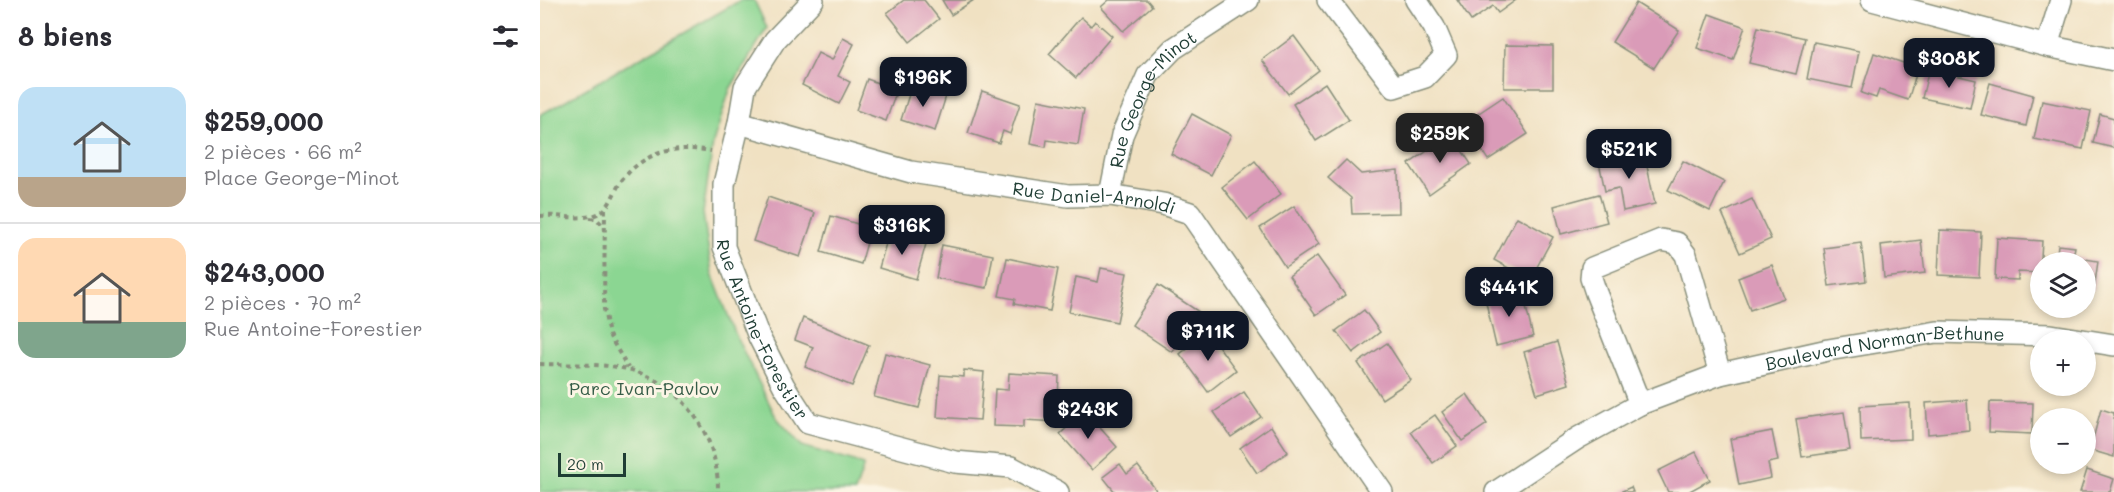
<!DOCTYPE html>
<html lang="fr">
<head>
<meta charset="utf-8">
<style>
	:root { --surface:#fff; --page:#f7f7f7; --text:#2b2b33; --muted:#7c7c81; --line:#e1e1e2; --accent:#111827 }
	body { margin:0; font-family:Mali,sans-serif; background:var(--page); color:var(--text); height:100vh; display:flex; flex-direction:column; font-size:22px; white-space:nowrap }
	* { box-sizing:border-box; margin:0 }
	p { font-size:20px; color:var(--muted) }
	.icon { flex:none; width:33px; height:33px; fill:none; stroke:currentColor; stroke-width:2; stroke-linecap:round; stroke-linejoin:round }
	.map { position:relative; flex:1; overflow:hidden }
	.side { display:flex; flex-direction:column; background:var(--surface); width:540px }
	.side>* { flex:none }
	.fabs { position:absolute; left:1490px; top:252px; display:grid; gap:12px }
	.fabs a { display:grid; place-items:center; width:66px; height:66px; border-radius:50%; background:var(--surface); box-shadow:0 3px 9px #0003; font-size:30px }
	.scale { position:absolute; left:18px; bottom:15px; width:68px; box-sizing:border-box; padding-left:6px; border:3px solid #1f3d34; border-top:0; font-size:16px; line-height:21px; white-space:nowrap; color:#1f3d34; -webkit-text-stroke:4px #fcf5e5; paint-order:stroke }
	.price { position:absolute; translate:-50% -51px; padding:0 14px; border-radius:12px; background:var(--accent); color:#fff; font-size:20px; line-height:39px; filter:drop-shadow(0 2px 3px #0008) }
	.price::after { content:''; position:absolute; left:50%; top:36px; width:18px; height:14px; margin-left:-9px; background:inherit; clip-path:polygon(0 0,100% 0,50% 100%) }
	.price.on { background:#222; color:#fff }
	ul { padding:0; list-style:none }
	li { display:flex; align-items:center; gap:18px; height:150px; padding:0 18px }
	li+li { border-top:2px solid var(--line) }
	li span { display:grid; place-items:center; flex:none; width:168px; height:120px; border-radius:18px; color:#555 }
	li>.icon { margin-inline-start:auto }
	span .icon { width:72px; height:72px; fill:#fffc; stroke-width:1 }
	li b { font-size:26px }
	h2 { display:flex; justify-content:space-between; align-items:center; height:72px; padding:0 18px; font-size:26px }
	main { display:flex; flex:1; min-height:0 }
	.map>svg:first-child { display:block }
</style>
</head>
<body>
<main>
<section class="side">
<h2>8 biens<svg class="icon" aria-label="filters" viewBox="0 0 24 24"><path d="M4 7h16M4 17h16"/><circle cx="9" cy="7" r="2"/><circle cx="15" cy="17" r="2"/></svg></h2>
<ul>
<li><span style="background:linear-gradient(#bfe0f5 75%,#b9a48a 0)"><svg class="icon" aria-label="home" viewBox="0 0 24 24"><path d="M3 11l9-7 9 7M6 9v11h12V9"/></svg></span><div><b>$259,000</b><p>2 pièces · 66 m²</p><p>Place George-Minot</p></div></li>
<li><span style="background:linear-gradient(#ffd9b3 70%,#7fa58c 0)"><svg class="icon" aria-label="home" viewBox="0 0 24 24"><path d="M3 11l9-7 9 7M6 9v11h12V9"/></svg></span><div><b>$243,000</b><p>2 pièces · 70 m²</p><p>Rue Antoine-Forestier</p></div></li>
</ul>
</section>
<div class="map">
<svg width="1574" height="492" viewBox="0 0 1574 492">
	<rect width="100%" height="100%" fill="#fcf5e5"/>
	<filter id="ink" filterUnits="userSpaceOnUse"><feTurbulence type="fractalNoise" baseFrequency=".0167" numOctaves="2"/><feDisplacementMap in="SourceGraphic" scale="12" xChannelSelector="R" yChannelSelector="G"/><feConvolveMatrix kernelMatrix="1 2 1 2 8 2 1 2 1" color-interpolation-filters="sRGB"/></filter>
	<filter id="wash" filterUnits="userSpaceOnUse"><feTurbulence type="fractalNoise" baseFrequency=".008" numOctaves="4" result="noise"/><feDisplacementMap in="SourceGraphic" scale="24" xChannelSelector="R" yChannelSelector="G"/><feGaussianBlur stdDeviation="1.35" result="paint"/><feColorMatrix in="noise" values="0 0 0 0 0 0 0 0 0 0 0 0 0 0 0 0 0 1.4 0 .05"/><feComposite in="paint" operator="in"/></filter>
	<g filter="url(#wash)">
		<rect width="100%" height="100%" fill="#f0e1c2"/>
		<polygon fill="#8bd692" stroke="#558a63" stroke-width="1.5" points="201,0 214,0 227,28 190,89 173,143 163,213 172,274 197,338 236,417 262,446 324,465 315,492 0,492 0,115"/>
		<g id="blocks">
			<g fill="#da9bb8">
				<polygon points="364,0 384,0 399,19 370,42 347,13"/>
				<polygon points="402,0 434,0 411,15"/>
				<polygon points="569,0 607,0 612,6 583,31 561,7"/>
				<polygon points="917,0 976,0 958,13 953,6 931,21"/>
				<polygon points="1096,3 1139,30 1114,68 1072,42"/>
				<polygon points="1169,14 1205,27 1193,60 1157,48"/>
				<polygon points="541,17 551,26 555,21 572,36 536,78 509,54"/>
				<polygon points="1218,27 1265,38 1256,74 1209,63"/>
				<polygon points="754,36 779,70 748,94 722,60"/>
				<polygon points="303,38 314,44 298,76 310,82 299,104 262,85 278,53 292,60"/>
				<polygon points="1274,42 1319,51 1312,88 1267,79"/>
				<polygon points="965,45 1013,46 1013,88 964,88"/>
				<polygon points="1334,53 1378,68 1368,100 1339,90 1336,98 1321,93"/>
				<polygon points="1389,69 1436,80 1430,108 1382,98"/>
				<polygon points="327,79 357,90 346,121 316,110"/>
				<polygon points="785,83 809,120 776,141 753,104"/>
				<polygon points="1450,83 1493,95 1486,126 1441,115"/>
				<polygon points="372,85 406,96 395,131 361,120"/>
				<polygon points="442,91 480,104 470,134 463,131 459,143 428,133"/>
				<polygon points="963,97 988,134 948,160 924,123"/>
				<polygon points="498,100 544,109 538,145 507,140 506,147 490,144"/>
				<polygon points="1502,101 1551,111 1543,149 1494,139"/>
				<polygon points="652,114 691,135 671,175 631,154"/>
				<polygon points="1560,114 1574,118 1574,148 1553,143"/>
				<polygon points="911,134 931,164 889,194 869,164"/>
				<polygon points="1104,152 1115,204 1083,211 1079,188 1065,191 1059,162"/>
				<polygon points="806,160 821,174 858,170 859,213 812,214 811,198 788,178"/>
				<polygon points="715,161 741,194 708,220 682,187"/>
				<polygon points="1143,161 1184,182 1170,211 1128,190"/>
				<polygon points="1059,194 1067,222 1021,234 1014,206"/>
				<polygon points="228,197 275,213 260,257 213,241"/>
				<polygon points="1212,199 1231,239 1200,253 1182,213"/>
				<polygon points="754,206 779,244 745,267 720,228"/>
				<polygon points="291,216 331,228 321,264 281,252"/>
				<polygon points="977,217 1013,237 990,280 954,260"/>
				<polygon points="1400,230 1441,232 1439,277 1398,275"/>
				<polygon points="349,233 386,244 376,279 339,268"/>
				<polygon points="1457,238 1502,241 1500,273 1478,272 1478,280 1455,279"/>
				<polygon points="1381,240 1385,273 1344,278 1341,245"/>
				<polygon points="1321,243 1326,281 1289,286 1284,248"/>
				<polygon points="402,245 453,255 447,288 396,278"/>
				<polygon points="1518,245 1535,247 1533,257 1558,261 1554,290 1545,289 1545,262 1516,262"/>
				<polygon points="777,256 805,295 776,315 749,276"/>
				<polygon points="467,258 518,269 510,311 474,304 475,299 459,296"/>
				<polygon points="1232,265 1244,298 1210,310 1198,278"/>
				<polygon points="561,268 587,273 577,322 529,312 536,277 558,282"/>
				<polygon points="618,285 659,312 632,352 592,325"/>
				<polygon points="982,290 993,337 956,346 945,298"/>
				<polygon points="824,310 840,332 813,353 796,331"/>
				<polygon points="263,318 329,345 312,386 265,367 273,347 255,340"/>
				<polygon points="668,332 696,370 668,392 640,354"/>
				<polygon points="1017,342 1029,384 997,394 984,352"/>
				<polygon points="847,343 871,380 842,399 818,363"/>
				<polygon points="345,353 390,365 379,408 334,397"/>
				<polygon points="424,370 444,372 440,420 397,417 400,375 424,377"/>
				<polygon points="469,373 519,376 517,422 484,420 484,427 453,426 455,389 468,390"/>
				<polygon points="704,392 721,417 691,437 674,412"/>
				<polygon points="927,394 947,424 922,441 902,412"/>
				<polygon points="1427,400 1429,430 1388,434 1386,403"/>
				<polygon points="1450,402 1493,403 1492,434 1449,432"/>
				<polygon points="1370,403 1371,439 1321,441 1320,406"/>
				<polygon points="1561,409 1574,413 1574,457 1550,450"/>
				<polygon points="545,411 577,447 552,470 520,434"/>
				<polygon points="1304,412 1310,450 1262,457 1256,419"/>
				<polygon points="895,415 917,446 893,463 871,432"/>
				<polygon points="731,426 748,452 717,473 700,448"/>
				<polygon points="1232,431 1238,461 1228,463 1231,478 1199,485 1190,439"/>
				<polygon points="1156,452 1170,480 1148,492 1128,492 1118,471"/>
				<polygon points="580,464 587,474 598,466 616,490 614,492 575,492 563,477"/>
				<polygon points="1547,470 1574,479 1570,492 1540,492"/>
				<polygon points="1091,487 1093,492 1080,492"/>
			</g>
		</g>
	</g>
	<g filter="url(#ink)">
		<use href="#blocks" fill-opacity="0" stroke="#888f7b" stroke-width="1.5"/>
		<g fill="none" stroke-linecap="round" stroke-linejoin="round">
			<defs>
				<g id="minor">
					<path id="s1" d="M273 0 235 40 205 87 199 123 184 184V247L219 337 244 386 268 423 415 462 471 467 518 492"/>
					<polyline points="788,0 854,87 885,77 906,55 894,27 876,0"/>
					<polyline points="1332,0 1507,46 1574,60"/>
					<polyline points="1507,46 1521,0"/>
					<path id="s2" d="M199 123 371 172 528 196 570 195 623 204 650 213 842 492"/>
					<path id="s3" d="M570 195 582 135 608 75 633 49 708 0"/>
					<polyline points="1100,404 1056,293 1051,278 1052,268 1121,240 1137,243 1146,255 1180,374"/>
					<path id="s4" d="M956 492 1038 438 1100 404 1180 374 1288 350 1397 332 1511 335 1574 345"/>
				</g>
			</defs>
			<use href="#minor" stroke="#888f7b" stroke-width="24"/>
			<g stroke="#888f7b" stroke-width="4" stroke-dasharray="4.5 4.5" stroke-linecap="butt">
				<polyline points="65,209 64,309 69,335 88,368"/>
				<path d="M0 216C20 214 41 222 60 213 70 207 74 192 80 183 103 151 135 145 171 151"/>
				<polyline points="50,218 57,219 63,226"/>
				<path d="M0 364C26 365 63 363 87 369 143 383 179 436 178 492"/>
			</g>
			<use href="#minor" stroke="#fff" stroke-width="21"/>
		</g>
	</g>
	<g text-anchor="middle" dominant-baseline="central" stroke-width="6" stroke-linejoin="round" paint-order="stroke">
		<g font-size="18" fill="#1f3d34" stroke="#fcf5e5">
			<text stroke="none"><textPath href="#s3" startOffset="108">Rue George-Minot</textPath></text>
			<text stroke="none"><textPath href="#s2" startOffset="364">Rue Daniel-Arnoldi</textPath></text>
			<text stroke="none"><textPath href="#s1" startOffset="364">Rue Antoine-Forestier</textPath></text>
			<text stroke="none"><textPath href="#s4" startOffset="422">Boulevard Norman-Bethune</textPath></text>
		</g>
		<g font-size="18" fill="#355c47" stroke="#fcf5e5">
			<text x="104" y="388">Parc Ivan-Pavlov</text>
		</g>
	</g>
</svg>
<div class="fabs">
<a><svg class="icon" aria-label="layers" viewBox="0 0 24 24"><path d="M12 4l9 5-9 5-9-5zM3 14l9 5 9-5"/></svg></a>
<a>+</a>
<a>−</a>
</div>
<div class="scale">20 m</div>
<b class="price" style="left:1409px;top:89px">$308K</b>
<b class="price" style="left:383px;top:108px">$196K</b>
<b class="price on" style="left:900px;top:164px">$259K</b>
<b class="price" style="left:1089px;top:180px">$521K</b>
<b class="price" style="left:362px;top:256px">$316K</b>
<b class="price" style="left:969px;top:318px">$441K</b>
<b class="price" style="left:668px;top:362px">$711K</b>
<b class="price" style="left:548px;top:440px">$243K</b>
</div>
</main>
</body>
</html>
